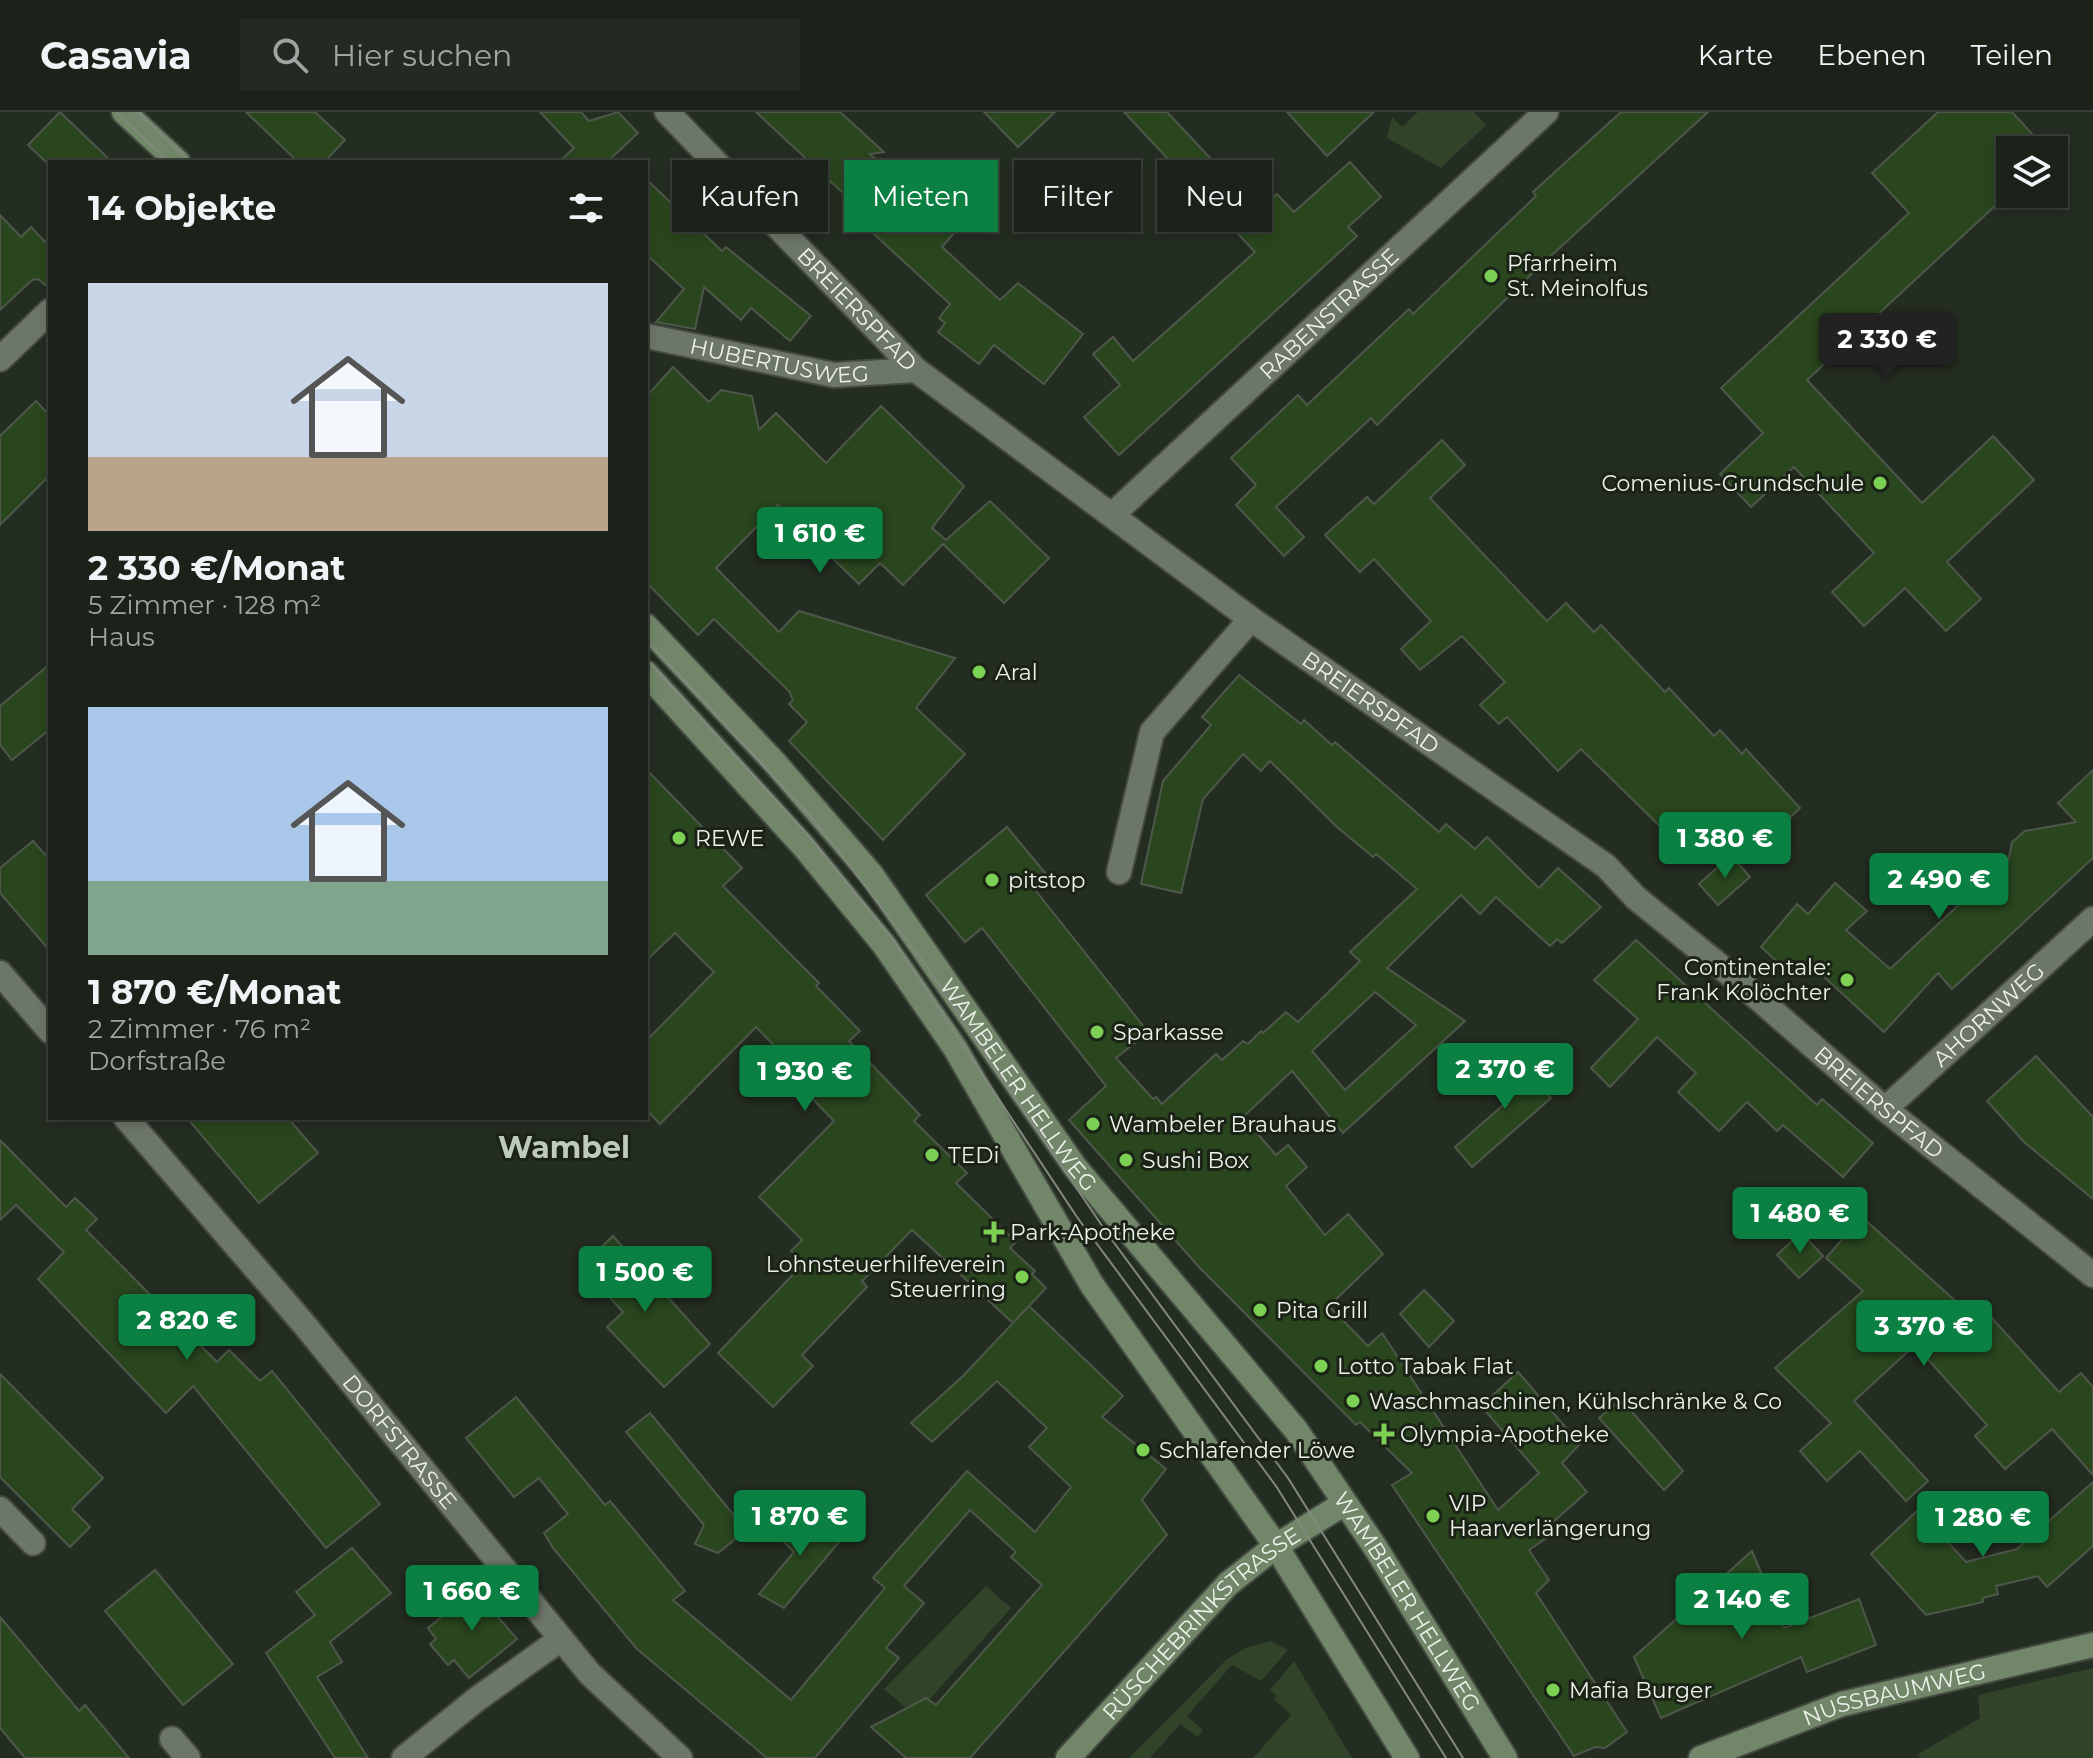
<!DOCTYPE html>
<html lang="de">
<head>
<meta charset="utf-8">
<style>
	:root { --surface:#1b2219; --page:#242a22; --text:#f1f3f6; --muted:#a0a4a2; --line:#393f38; --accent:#0b8043 }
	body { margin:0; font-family:Montserrat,sans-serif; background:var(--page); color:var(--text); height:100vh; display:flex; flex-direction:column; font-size:30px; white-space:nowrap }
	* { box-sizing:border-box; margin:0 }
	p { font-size:26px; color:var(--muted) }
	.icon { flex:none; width:44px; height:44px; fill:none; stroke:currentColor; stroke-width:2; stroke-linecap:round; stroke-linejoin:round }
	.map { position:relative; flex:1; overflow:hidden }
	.sheet { position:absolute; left:48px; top:48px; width:600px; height:960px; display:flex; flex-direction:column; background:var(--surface); border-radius:0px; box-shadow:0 4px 12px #0003,0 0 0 2px var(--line) }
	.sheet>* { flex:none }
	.top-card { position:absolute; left:672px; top:48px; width:760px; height:72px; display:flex; gap:16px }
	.buttons { position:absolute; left:1996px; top:24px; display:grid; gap:16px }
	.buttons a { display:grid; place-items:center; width:72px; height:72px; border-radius:0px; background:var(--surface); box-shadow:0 4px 12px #0003,0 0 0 2px var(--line); font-size:40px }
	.price { position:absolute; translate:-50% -68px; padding:0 18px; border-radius:8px; background:var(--accent); color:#fff; font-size:26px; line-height:52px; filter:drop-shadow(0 2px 4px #0008) }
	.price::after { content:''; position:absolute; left:50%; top:48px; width:24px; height:18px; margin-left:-12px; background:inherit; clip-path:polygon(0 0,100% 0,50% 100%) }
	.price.on { background:#222; color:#fff }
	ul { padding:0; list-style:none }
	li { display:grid; align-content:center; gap:16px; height:424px; padding:0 40px }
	li span { display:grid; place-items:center; height:248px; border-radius:0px; color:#555 }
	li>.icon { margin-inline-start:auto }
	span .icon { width:144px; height:144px; fill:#fffc; stroke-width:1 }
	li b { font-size:34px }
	h2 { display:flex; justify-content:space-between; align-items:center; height:96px; padding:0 40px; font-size:34px }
	.chip { padding:0 28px; border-radius:0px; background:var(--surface); box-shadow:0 4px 12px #0003,0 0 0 2px var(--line); font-size:28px; line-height:72px }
	.chip.on { background:var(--accent); color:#fff }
	header { display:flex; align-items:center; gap:48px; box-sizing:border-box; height:112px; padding:0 40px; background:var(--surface); border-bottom:2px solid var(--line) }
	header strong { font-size:38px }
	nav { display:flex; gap:44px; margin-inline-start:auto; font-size:28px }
	.search { width:560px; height:72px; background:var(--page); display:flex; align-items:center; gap:20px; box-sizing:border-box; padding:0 28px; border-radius:0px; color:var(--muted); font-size:30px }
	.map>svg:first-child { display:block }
</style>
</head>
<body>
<header>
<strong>Casavia</strong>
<div class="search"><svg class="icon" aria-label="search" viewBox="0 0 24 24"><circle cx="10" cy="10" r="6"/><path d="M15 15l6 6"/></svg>Hier suchen</div>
<nav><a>Karte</a><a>Ebenen</a><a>Teilen</a></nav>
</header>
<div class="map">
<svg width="2093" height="1646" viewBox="0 0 2093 1646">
	<rect width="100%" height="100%" fill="#242d21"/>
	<g fill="#31442a">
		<polygon points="1418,0 1474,0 1486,13 1441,56 1387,26 1392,5 1402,15"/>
		<polygon points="986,1474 1011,1496 929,1588 925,1586 906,1596 884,1577"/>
		<polygon points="1270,1529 1288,1538 1261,1569 1232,1553 1187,1604 1203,1618 1198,1625 1180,1612 1150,1646 1129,1646 1226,1548 1245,1536"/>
		<polygon points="1294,1549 1352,1646 1253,1646 1291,1603 1274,1587 1277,1584 1270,1578"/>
		<polygon points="2093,1556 2093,1646 1920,1646 1918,1642 1980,1606 1978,1583"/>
	</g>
	<g fill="#2a461e" stroke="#4e574a" stroke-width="2" fill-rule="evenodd">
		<polygon points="60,0 112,50 46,50 28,33"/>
		<polygon points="246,0 315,0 345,28 324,50 298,50"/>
		<polygon points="540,0 581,0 589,9 618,0 638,21 607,50 559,50 574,36"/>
		<polygon points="756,0 840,0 884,40 870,42 955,120 942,135 1000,188 1018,171 1083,222 1044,272 994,233 979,252 938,220 945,211 939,206 950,192 850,100 856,93"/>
		<polygon points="984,0 1055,0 1018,35"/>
		<polygon points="1124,0 1167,0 1259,98 1277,82 1294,100 1350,50 1381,85 1348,115 1357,124 1119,343 1084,305 1120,273 1093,242 1113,225 1133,249 1255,140"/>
		<polygon points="1287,0 1374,0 1327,44"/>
		<polygon points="1621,0 1708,0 1542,152 1377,313 1371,306 1276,395 1304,425 1284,444 1236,393 1256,373 1231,346 1298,283 1307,293 1409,197 1413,202 1536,84 1533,80"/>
		<polygon points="1938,0 2012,0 2047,38 2010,38 2010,80 1807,268 1922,391 1993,324 2034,368 1947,450 1981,487 1946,519 1905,476 1864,514 1832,480 1874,441 1794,355 1751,395 1720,362 1763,321 1721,276 1909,101 1872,61"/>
		<polygon points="646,67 722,139 726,135 811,204 790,229 751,196 741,208 704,175 695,217 656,210 684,177 646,142"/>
		<polygon points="0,103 21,125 31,115 50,135 50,177 38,167 32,168 0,198"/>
		<polygon points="673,255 709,290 721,278 752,284 759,318 776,301 826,351 881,294 964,374 932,416 946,428 990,389 1049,446 1004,491 943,432 903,473 880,451 859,472 778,393 716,456 779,520 799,499 955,546 916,596 965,642 883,728 789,629 807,610 789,592 793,588 789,579 714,507 698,523 646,470 646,285"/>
		<polygon points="36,289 50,304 50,363 0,413 0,324"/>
		<polygon points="1442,328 1465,353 1430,386 1547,509 1566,491 1594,520 1601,513 1665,580 1669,576 1714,624 1720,618 1742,642 1746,637 1800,696 1746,747 1701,701 1673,727 1581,637 1558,659 1507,605 1499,612 1480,593 1505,570 1462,524 1420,558 1401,537 1431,509 1374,447 1360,460 1325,423 1367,385 1374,392"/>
		<polygon points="50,552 50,617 12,648 0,633 0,594"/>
		<path d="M1239 563 1301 612 1304 608 1332 633 1335 630 1439 720 1446 712 1475 737 1487 725 1539 776 1558 756 1601 795 1562 831 1557 827 1550 834 1496 785 1480 802 1461 783 1387 856 1465 909 1343 1021 1292 959 1243 1005 1276 1043 1288 1033 1307 1055 1286 1074 1325 1123 1348 1102 1383 1142 1329 1194 1368 1234 1382 1221 1498 1398 1539 1361 1481 1294 1518 1260 1580 1332 1562 1351 1587 1380 1544 1418 1548 1425 1529 1438 1549 1468 1536 1481 1627 1620 1605 1636 1595 1635 1574 1644 1392 1373 1412 1361 1360 1310 1356 1313 1199 1155 1069 1008 1106 974 982 816 965 830 926 783 1007 715 1046 762 1032 774 1148 920 1116 946 1153 987 1156 985 1162 992 1216 942 1222 948 1243 929 1248 932 1261 919 1263 921 1286 900 1298 910 1360 849 1350 840 1417 777 1376 742 1373 745 1337 715 1270 649 1261 659 1243 642 1203 687 1181 781 1141 772 1163 669 1211 613 1202 605ZM1375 880 1416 913 1345 978 1312 939Z"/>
		<polygon points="646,657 742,756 723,774 819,871 816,874 860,919 849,929 920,1003 914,1009 967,1061 956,1071 1016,1130 1010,1136 1035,1159 1032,1162 1046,1176 1013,1211 912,1118 862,1169 867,1175 802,1243 813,1254 773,1295 718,1241 804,1151 791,1139 802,1128 759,1085 834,1009 804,978 811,971 756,915 660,1012 646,997 646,929 714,860 675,821 646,849"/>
		<polygon points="2093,658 2093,746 1952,877 1938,861 1884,920 1809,851 1794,865 1761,835 1797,792 1808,802 1835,771 1867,799 1846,818 1890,857 2009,746 2012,730 2025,719 2076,710 2058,691"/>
		<polygon points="33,729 50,748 50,839 0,781 0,756"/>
		<polygon points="1731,743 1750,765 1718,793 1699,772"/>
		<polygon points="1636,828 1817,993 1822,987 1873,1031 1843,1065 1783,1013 1777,1019 1747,990 1719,1019 1678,980 1696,961 1657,925 1610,975 1591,956 1638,907 1594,868"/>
		<polygon points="2036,944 2093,1005 2093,1087 2024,1030 1987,989"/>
		<polygon points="1510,945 1551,986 1472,1055 1455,1035 1509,988 1488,968"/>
		<polygon points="187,1006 288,1006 318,1041 259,1091"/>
		<polygon points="0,1028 66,1095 75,1086 97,1107 86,1118 217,1250 229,1238 260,1269 272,1259 380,1392 326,1436 193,1274 166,1301 38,1167 64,1140 16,1093 0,1108"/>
		<polygon points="1862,1105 1970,1202 1980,1193 2059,1280 2081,1261 2093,1275 2093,1363 2052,1317 2005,1357 1975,1324 1987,1313 1915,1233 1854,1289 1928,1369 1906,1389 1860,1339 1827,1369 1800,1339 1831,1311 1775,1256 1863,1179 1826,1146"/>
		<polygon points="1801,1120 1823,1144 1799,1166 1777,1143"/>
		<polygon points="613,1124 710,1232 664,1275 607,1215 623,1200 581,1154"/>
		<polygon points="1424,1178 1454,1209 1429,1235 1400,1202"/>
		<polygon points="1029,1194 1123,1284 1102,1305 1166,1357 1142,1388 1167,1423 970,1646 906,1646 871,1615 926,1586 936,1593 1042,1473 1011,1445 1016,1440 970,1398 904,1474 924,1491 886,1536 899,1546 815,1646 767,1646 637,1537 553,1436 544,1421 568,1402 539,1366 514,1385 466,1326 516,1285 605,1393 610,1389 685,1479 673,1488 791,1588 885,1476 873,1466 967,1359 1035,1420 1071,1375 1029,1335 1047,1316 997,1269 932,1330 911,1311 963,1264"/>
		<polygon points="0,1262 103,1366 72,1397 90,1415 70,1435 0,1365"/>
		<polygon points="1621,1287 1683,1359 1664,1378 1599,1306"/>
		<polygon points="650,1301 746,1418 718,1441 695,1432 704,1413 626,1320"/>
		<polygon points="2093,1370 2093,1434 2047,1475 2038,1464 1996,1474 1998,1482 1983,1486 1983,1490 1926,1503 1871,1442 1918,1398 1966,1450 2017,1437"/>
		<polygon points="809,1398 839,1430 784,1496 759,1482 794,1440 777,1423"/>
		<polygon points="352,1436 391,1481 330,1530 342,1550 317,1565 368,1646 335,1646 266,1541 315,1503 296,1480"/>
		<polygon points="1752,1439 1784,1516 1859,1487 1876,1533 1807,1560 1801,1545 1661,1606 1634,1545"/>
		<polygon points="155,1458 233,1552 183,1593 105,1499"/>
		<polygon points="481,1473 504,1501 498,1505 517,1527 469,1566 454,1548 448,1553 430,1532 436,1527 428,1516"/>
		<polygon points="0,1505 79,1599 85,1593 129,1646 25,1646 0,1616"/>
	</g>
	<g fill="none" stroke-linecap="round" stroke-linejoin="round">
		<defs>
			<g id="street">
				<path id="s1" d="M667 0 916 258 1251 507 1606 754 1636 786 1736 867 1885 997 2093 1163"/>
				<path id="s2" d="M646 224 834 263 916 258"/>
				<polyline points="0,247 50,199"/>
				<path id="s3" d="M1112 403 1546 0"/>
				<polyline points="1119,760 1152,620 1251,507"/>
				<polyline points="0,861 50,919"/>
				<path id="s4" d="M1885 997 2093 807"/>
				<path id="s5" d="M126 1006 303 1211 590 1562 680 1646"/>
				<polyline points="0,1397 33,1431"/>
				<polyline points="172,1627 188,1646"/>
				<polyline points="404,1646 477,1587 561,1527"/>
			</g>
			<g id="secondary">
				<polyline points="124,0 178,50"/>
				<path id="s6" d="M646 514 775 651 871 762 1075 1055 1296 1318 1377 1438 1505 1646"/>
				<polyline points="646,561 805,736 885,834 955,936 1092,1173 1276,1434 1407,1646"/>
				<path id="s7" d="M1068 1646 1228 1472 1276 1434 1345 1391"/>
				<path id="s8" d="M1701 1646 1842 1592 2093 1533"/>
			</g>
		</defs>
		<use href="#street" stroke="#434a40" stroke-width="28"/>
		<use href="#secondary" stroke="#434a40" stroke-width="28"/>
		<use href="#street" stroke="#6d7769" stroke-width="24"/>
		<use href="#secondary" stroke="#728769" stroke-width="24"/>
		<g stroke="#81887e" stroke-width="2">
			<polyline points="116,0 169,50"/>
			<polyline points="137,0 190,50"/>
			<polyline points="646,527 815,709 922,848 1109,1124 1288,1366 1463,1646"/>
			<polyline points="646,547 808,723 893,828 1077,1105 1276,1374 1446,1646"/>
		</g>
	</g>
	<g fill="#7cd155" stroke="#1b2317" stroke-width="3">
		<circle cx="1491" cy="164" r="8"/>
		<circle cx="1880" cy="371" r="8"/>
		<circle cx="979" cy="560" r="8"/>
		<circle cx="679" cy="726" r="8"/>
		<circle cx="992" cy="768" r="8"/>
		<circle cx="1847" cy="868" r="8"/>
		<circle cx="1097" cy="920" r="8"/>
		<circle cx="1093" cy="1012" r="8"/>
		<circle cx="932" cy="1043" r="8"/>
		<circle cx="1126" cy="1048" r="8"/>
		<path d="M990 1108h8v8h8v8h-8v8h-8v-8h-8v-8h8z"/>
		<circle cx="1022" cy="1165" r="8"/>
		<circle cx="1260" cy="1198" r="8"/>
		<circle cx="1321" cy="1254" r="8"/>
		<circle cx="1353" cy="1289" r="8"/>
		<path d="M1380 1310h8v8h8v8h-8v8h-8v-8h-8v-8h8z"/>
		<circle cx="1143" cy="1338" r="8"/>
		<circle cx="1433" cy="1404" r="8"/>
		<circle cx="1553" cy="1578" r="8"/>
	</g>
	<g text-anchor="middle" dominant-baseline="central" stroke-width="6" stroke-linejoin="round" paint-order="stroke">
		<g font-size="22" fill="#ecf2ea" stroke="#1b2317" text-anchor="start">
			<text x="1507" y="151">Pfarrheim<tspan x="1507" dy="25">St. Meinolfus</tspan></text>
			<text x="1864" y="371" text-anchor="end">Comenius-Grundschule</text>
			<text x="995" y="560">Aral</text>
			<text x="695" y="726">REWE</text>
			<text x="1008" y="768">pitstop</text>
			<text x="1831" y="855" text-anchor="end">Continentale:<tspan x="1831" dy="25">Frank Kolöchter</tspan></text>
			<text x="1113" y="920">Sparkasse</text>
			<text x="1109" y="1012">Wambeler Brauhaus</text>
			<text x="948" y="1043">TEDi</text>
			<text x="1142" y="1048">Sushi Box</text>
			<text x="1010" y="1120">Park-Apotheke</text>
			<text x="1006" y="1152" text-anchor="end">Lohnsteuerhilfeverein<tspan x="1006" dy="25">Steuerring</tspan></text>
			<text x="1276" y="1198">Pita Grill</text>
			<text x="1337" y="1254">Lotto Tabak Flat</text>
			<text x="1369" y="1289">Waschmaschinen, Kühlschränke &amp; Co</text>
			<text x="1400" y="1322">Olympia-Apotheke</text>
			<text x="1159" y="1338">Schlafender Löwe</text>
			<text x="1449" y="1391">VIP<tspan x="1449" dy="25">Haarverlängerung</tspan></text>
			<text x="1569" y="1578">Mafia Burger</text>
		</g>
		<g font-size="22" fill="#ecf2ea" stroke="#1b2317">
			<text stroke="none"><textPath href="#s1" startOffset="274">BREIERSPFAD</textPath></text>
			<text stroke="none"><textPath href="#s3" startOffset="296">RABENSTRASSE</textPath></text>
			<text stroke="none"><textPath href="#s2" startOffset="136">HUBERTUSWEG</textPath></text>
			<text stroke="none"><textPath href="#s1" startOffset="922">BREIERSPFAD</textPath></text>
			<text stroke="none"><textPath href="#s4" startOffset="140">AHORNWEG</textPath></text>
			<text stroke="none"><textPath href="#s6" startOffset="592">WAMBELER HELLWEG</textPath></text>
			<text stroke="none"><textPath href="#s1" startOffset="1570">BREIERSPFAD</textPath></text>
			<text stroke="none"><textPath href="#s5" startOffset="424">DORFSTRASSE</textPath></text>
			<text stroke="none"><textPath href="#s6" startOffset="1240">WAMBELER HELLWEG</textPath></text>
			<text stroke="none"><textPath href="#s7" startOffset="190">RÜSCHEBRINKSTRASSE</textPath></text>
			<text stroke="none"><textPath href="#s8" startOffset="204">NUSSBAUMWEG</textPath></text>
		</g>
		<g font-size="30" font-weight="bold" fill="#becaba" stroke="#1b2317">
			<text x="564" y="1035">Wambel</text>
		</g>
	</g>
</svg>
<div class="buttons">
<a><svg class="icon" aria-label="layers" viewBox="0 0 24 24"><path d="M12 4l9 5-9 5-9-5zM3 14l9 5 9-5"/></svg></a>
</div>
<b class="price on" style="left:1887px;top:269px">2 330 €</b>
<b class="price" style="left:820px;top:463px">1 610 €</b>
<b class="price" style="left:1725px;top:768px">1 380 €</b>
<b class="price" style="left:1939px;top:809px">2 490 €</b>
<b class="price" style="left:1505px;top:999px">2 370 €</b>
<b class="price" style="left:805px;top:1001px">1 930 €</b>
<b class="price" style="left:1800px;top:1143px">1 480 €</b>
<b class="price" style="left:645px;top:1202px">1 500 €</b>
<b class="price" style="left:187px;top:1250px">2 820 €</b>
<b class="price" style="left:1924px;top:1256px">3 370 €</b>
<b class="price" style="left:800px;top:1446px">1 870 €</b>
<b class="price" style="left:1983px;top:1447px">1 280 €</b>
<b class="price" style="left:472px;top:1521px">1 660 €</b>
<b class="price" style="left:1742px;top:1529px">2 140 €</b>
<div class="top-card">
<a class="chip">Kaufen</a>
<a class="chip on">Mieten</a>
<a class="chip">Filter</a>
<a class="chip">Neu</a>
</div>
<section class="sheet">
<h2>14 Objekte<svg class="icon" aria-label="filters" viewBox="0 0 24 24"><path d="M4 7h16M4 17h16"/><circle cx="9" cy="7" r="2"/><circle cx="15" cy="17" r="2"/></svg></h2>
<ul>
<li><span style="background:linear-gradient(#c9d6e8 70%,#b9a48a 0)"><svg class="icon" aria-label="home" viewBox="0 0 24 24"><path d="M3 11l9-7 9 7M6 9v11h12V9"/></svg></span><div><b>2 330 €/Monat</b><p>5 Zimmer · 128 m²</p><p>Haus</p></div></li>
<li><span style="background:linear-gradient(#a9c7e8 70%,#7fa58c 0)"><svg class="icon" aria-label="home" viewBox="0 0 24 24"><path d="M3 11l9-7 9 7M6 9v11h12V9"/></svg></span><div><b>1 870 €/Monat</b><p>2 Zimmer · 76 m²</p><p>Dorfstraße</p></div></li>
</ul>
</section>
</div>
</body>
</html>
